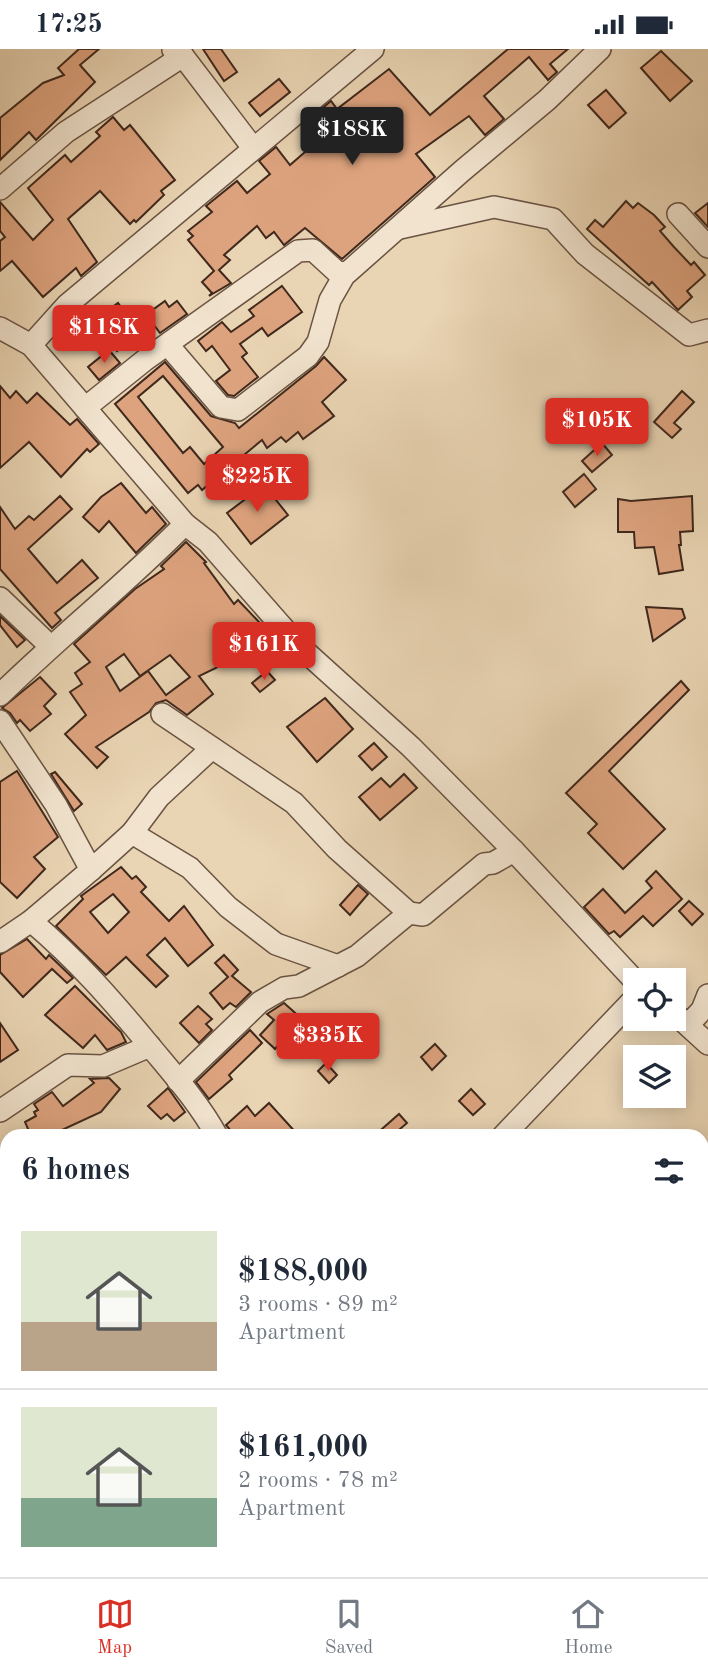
<!DOCTYPE html>
<html lang="en">
<head>
<meta charset="utf-8">
<style>
	:root { --surface:#fff; --page:#f2f2f3; --text:#1f2937; --muted:#747a83; --line:#e0e1e3; --accent:#d93025 }
	body { margin:0; font-family:"Old Standard TT",serif; background:var(--page); color:var(--text); height:100vh; display:flex; flex-direction:column; font-size:26px; white-space:nowrap }
	* { box-sizing:border-box; margin:0 }
	p { font-size:23px; color:var(--muted) }
	.icon { flex:none; width:38px; height:38px; fill:none; stroke:currentColor; stroke-width:2; stroke-linecap:round; stroke-linejoin:round }
	.map { position:relative; flex:1; overflow:hidden }
	.drawer { position:absolute; left:0px; top:1080px; width:709px; height:450px; display:flex; flex-direction:column; background:var(--surface); border-radius:21px 21px 0 0; box-shadow:0 4px 18px #0003 }
	.drawer>* { flex:none }
	.controls { position:absolute; left:623px; top:919px; display:grid; gap:14px }
	.controls a { display:grid; place-items:center; width:63px; height:63px; border-radius:0px; background:var(--surface); box-shadow:0 4px 18px #0003; font-size:35px }
	.price { position:absolute; translate:-50% -60px; padding:0 16px; border-radius:7px; background:var(--accent); color:#fff; font-size:23px; line-height:46px; filter:drop-shadow(0 2px 4px #0008) }
	.price::after { content:''; position:absolute; left:50%; top:42px; width:21px; height:16px; margin-left:-10px; background:inherit; clip-path:polygon(0 0,100% 0,50% 100%) }
	.price.selected { background:#222; color:#fff }
	ul { padding:0; list-style:none }
	li { display:flex; align-items:center; gap:21px; height:175px; padding:0 21px }
	li+li { border-top:2px solid var(--line) }
	li span { display:grid; place-items:center; flex:none; width:196px; height:140px; border-radius:0px; color:#555 }
	li>.icon { margin-inline-start:auto }
	span .icon { width:84px; height:84px; fill:#fffc; stroke-width:1 }
	li b { font-size:30px }
	h2 { display:flex; justify-content:space-between; align-items:center; height:84px; padding:0 21px; font-size:30px }
	.status { display:flex; justify-content:space-between; align-items:center; height:49px; padding:0 35px; background:var(--surface); direction:ltr }
	.status svg { height:19px; fill:currentColor }
	.tabs { display:flex; justify-content:space-around; align-items:center; height:98px; border-top:2px solid var(--line); background:var(--surface); font-size:19px; color:var(--muted) }
	.tabs a { display:grid; justify-items:center; gap:4px }
	.tabs .selected { color:var(--accent) }
	.map>svg:first-child { display:block }
</style>
</head>
<body>
<div class="status"><b>17:25</b><svg viewBox="0 0 49 12"><path d="M0 12V9h3v3zM5 12V6h3v6zM10 12V3h3v9zM15 12V0h3v12zM26 1h20v11H26zM47 4h2v5h-2z"/></svg></div>
<div class="map">
<svg width="708" height="1528" viewBox="0 0 708 1528">
	<rect width="100%" height="100%" fill="#e9d4b3"/>
	<filter id="stains"><feTurbulence type="fractalNoise" baseFrequency=".00286" numOctaves="4"/><feColorMatrix values="0 0 0 0 .2 0 0 0 0 .09 0 0 0 0 .02 0 0 0 .5 -.17"/></filter>
	<radialGradient id="worn" r=".72"><stop offset=".6" stop-color="#630" stop-opacity="0"/><stop offset="1" stop-color="#630" stop-opacity=".3"/></radialGradient>
	<polygon fill="#b0be91" stroke="#787356" stroke-width="2" points="702,1341 708,1347 708,1528 515,1528 510,1523 702,1522"/>
	<g fill="#dda37e" stroke="#3f281c" stroke-width="2" fill-rule="evenodd">
		<polygon points="79,0 99,0 80,16 95,33 36,91 29,83 0,111 0,69 43,34 64,26 58,19"/>
		<polygon points="203,0 221,0 237,23 224,32"/>
		<polygon points="508,0 568,0 550,15 557,23 548,31 529,8 484,47 504,70 485,86 469,67 416,105 435,128 342,210 305,179 284,196 274,183 266,189 257,177 224,206 230,211 219,221 231,234 209,247 212,244 202,233 214,222 188,191 193,187 188,182 212,163 206,157 237,132 247,144 270,125 259,112 276,98 290,116 327,84 313,67 331,52 337,60 389,20 430,66"/>
		<polygon points="661,2 692,32 670,52 641,19"/>
		<polygon points="279,30 290,43 260,67 249,54"/>
		<polygon points="606,41 626,64 609,79 588,56"/>
		<polygon points="113,68 124,81 130,76 175,131 161,142 164,146 136,173 134,171 130,175 100,142 68,170 97,213 81,227 76,219 43,248 12,212 0,222 0,192 5,188 0,182 0,153 33,191 53,171 28,139 65,106 71,113 100,87 96,83"/>
		<polygon points="626,152 633,159 638,154 654,166 665,178 660,182 674,198 691,216 694,213 705,226 687,242 692,248 678,261 652,233 649,236 587,180 595,171 603,178"/>
		<polygon points="708,154 708,178 695,164"/>
		<polygon points="282,237 302,263 268,287 262,279 240,295 247,304 242,308 258,328 234,347 228,346 216,332 230,321 212,297 206,302 198,292 222,273 231,283 254,267 249,261"/>
		<polygon points="165,252 169,258 177,252 187,265 160,284 153,275 117,302 95,271 118,254 133,275"/>
		<polygon points="109,301 120,314 99,331 88,318"/>
		<path d="M324 308 346 331 322 353 334 367 303 390 298 383 286 393 281 388 267 399 262 391 202 441 198 436 188 444 115 355 165 313 211 367 235 374 239 379 316 317ZM163 327 223 398 204 415 190 398 183 404 138 348Z"/>
		<polygon points="0,337 10,349 16,342 27,354 37,344 70,376 77,370 99,395 90,403 87,400 61,428 29,393 0,419"/>
		<polygon points="682,342 694,353 674,374 681,380 672,389 654,373"/>
		<polygon points="602,394 612,406 592,423 582,412"/>
		<polygon points="584,425 596,440 575,458 563,443"/>
		<polygon points="121,434 146,464 152,458 166,475 136,504 109,472 99,483 83,468 101,448"/>
		<polygon points="264,436 288,466 251,495 227,464"/>
		<polygon points="60,447 72,460 28,500 57,534 82,511 98,529 55,564 61,571 52,579 0,520 0,458 15,480 29,467 34,471"/>
		<polygon points="692,447 693,482 680,483 681,496 679,496 683,521 659,525 654,498 635,499 634,483 618,483 618,450 631,452"/>
		<path d="M186 493 206 513 204 514 234 555 238 551 281 596 259 611 244 588 215 605 220 617 199 627 213 645 187 666 166 651 156 654 149 663 96 698 108 708 97 719 65 685 86 666 70 643 82 635 75 624 90 613 74 595 135 540 164 520 161 517ZM124 605 140 627 170 606 190 628 166 646 148 622 120 642 106 618Z"/>
		<polygon points="646,558 682,560 685,569 653,592"/>
		<polygon points="0,567 25,591 17,598 0,576"/>
		<polygon points="267,622 275,631 260,643 252,634"/>
		<polygon points="40,628 56,645 44,657 51,665 30,682 20,671 17,674 10,664 2,659"/>
		<polygon points="681,632 689,641 609,722 665,780 623,820 588,784 597,775 566,744"/>
		<polygon points="325,649 353,680 317,713 287,678"/>
		<polygon points="374,694 387,708 372,721 359,707"/>
		<polygon points="17,722 58,788 34,808 45,820 17,849 0,833 0,733"/>
		<polygon points="55,723 82,755 74,762 51,725"/>
		<polygon points="404,725 417,739 380,771 359,748 381,729 390,738"/>
		<path d="M121 818 132 830 136 827 146 838 141 843 169 872 184 857 213 896 188 917 165 889 147 906 168 927 156 938 126 908 106 926 56 877 83 850 81 847ZM113 845 129 863 108 884 90 863Z"/>
		<polygon points="656,822 682,850 653,877 643,867 620,888 614,882 609,885 584,858 603,840 625,864 652,839 646,832"/>
		<polygon points="358,836 368,845 350,866 340,856"/>
		<polygon points="689,852 703,865 692,876 679,862"/>
		<polygon points="27,890 46,910 49,906 73,929 67,934 52,920 23,948 0,923 0,906"/>
		<polygon points="224,906 238,921 232,927 251,943 236,958 230,954 223,960 210,944 228,928 215,914"/>
		<polygon points="75,937 121,983 126,993 107,1001 95,986 83,999 45,966"/>
		<polygon points="284,954 302,970 275,1000 260,986 274,971 267,965"/>
		<polygon points="198,957 212,970 206,975 212,981 199,994 180,974"/>
		<polygon points="0,974 18,1001 0,1013"/>
		<polygon points="250,981 262,994 229,1026 232,1030 209,1050 196,1033"/>
		<polygon points="435,995 446,1007 432,1021 421,1008"/>
		<polygon points="326,1014 337,1026 329,1034 318,1022"/>
		<polygon points="109,1029 120,1040 101,1063 49,1087 31,1087 25,1073 36,1067 34,1063 38,1061 34,1055 52,1043 63,1057 94,1034 90,1030"/>
		<polygon points="168,1039 185,1063 174,1072 167,1065 161,1070 148,1057"/>
		<polygon points="471,1040 485,1055 473,1066 459,1052"/>
		<polygon points="269,1054 299,1087 235,1087 226,1076 247,1057 255,1067"/>
		<polygon points="399,1065 407,1074 392,1087 374,1087"/>
	</g>
	<g fill="none" stroke-linecap="round" stroke-linejoin="round">
		<defs>
			<g id="minor">
				<polyline points="173,1 183,7 253,99"/>
				<polyline points="0,140 66,83 183,7"/>
				<polyline points="678,165 708,198"/>
				<polyline points="400,179 494,158 553,170 585,205 689,286 708,281"/>
				<polyline points="0,279 31,296 185,475 208,493 298,596 411,698 514,802 635,932"/>
				<polyline points="31,296 67,256 373,0"/>
				<polyline points="168,296 221,358 238,361 308,307 318,293 330,251 345,225"/>
				<polyline points="85,359 145,311 298,202 313,201 337,223 347,224 462,122 547,51 600,0"/>
				<polyline points="0,549 50,597"/>
				<path d="M0 646C60 587 126 535 185 475"/>
				<polyline points="162,665 294,754 337,800 409,864 423,866 484,815 493,814 514,802"/>
				<polyline points="0,672 56,756 91,821"/>
				<polyline points="132,784 190,819 228,858 276,895 338,917"/>
				<path d="M31 872C76 910 112 951 149 996 173 1025 199 1054 217 1087"/>
				<polyline points="0,893 31,872 91,821 132,784 159,748 212,699"/>
				<polyline points="674,964 708,995"/>
				<polyline points="688,976 702,961 708,946"/>
				<polyline points="178,1032 260,953 284,939 299,937 357,907 409,864"/>
				<polyline points="0,1062 68,1016 103,1017 150,997"/>
				<polyline points="503,1087 635,949"/>
				<polyline points="0,1258 7,1251"/>
				<polyline points="0,1296 7,1301"/>
				<polyline points="0,1436 7,1440"/>
				<polyline points="272,1528 279,1522"/>
			</g>
		</defs>
		<use href="#minor" stroke="#6a5342" stroke-width="24"/>
		<use href="#minor" stroke="#f1e3ce" stroke-width="21"/>
	</g>
	<rect width="100%" height="100%" filter="url(#stains)"/>
	<rect width="100%" height="100%" fill="url(#worn)"/>
</svg>
<div class="controls">
<a><svg class="icon" aria-label="locate" viewBox="0 0 24 24"><circle cx="12" cy="12" r="6"/><path d="M12 2v4M12 18v4M2 12h4M18 12h4"/></svg></a>
<a><svg class="icon" aria-label="layers" viewBox="0 0 24 24"><path d="M12 4l9 5-9 5-9-5zM3 14l9 5 9-5"/></svg></a>
</div>
<b class="price selected" style="left:352px;top:118px">$188K</b>
<b class="price" style="left:104px;top:316px">$118K</b>
<b class="price" style="left:597px;top:409px">$105K</b>
<b class="price" style="left:257px;top:465px">$225K</b>
<b class="price" style="left:264px;top:633px">$161K</b>
<b class="price" style="left:328px;top:1024px">$335K</b>
<section class="drawer">
<h2>6 homes<svg class="icon" aria-label="filters" viewBox="0 0 24 24"><path d="M4 7h16M4 17h16"/><circle cx="9" cy="7" r="2"/><circle cx="15" cy="17" r="2"/></svg></h2>
<ul>
<li><span style="background:linear-gradient(#dfe7d0 65%,#b9a48a 0)"><svg class="icon" aria-label="home" viewBox="0 0 24 24"><path d="M3 11l9-7 9 7M6 9v11h12V9"/></svg></span><div><b>$188,000</b><p>3 rooms · 89 m²</p><p>Apartment</p></div></li>
<li><span style="background:linear-gradient(#dfe7d0 65%,#7fa58c 0)"><svg class="icon" aria-label="home" viewBox="0 0 24 24"><path d="M3 11l9-7 9 7M6 9v11h12V9"/></svg></span><div><b>$161,000</b><p>2 rooms · 78 m²</p><p>Apartment</p></div></li>
</ul>
</section>
</div>
<nav class="tabs">
<a class="selected"><svg class="icon" aria-label="map" viewBox="0 0 24 24"><path d="M3 6l6-2 6 2 6-2v14l-6 2-6-2-6 2zM9 4v14M15 6v14"/></svg>Map</a>
<a><svg class="icon" aria-label="saved" viewBox="0 0 24 24"><path d="M7 4h10v16l-5-4-5 4z"/></svg>Saved</a>
<a><svg class="icon" aria-label="home" viewBox="0 0 24 24"><path d="M3 11l9-7 9 7M6 9v11h12V9"/></svg>Home</a>
</nav>
</body>
</html>
